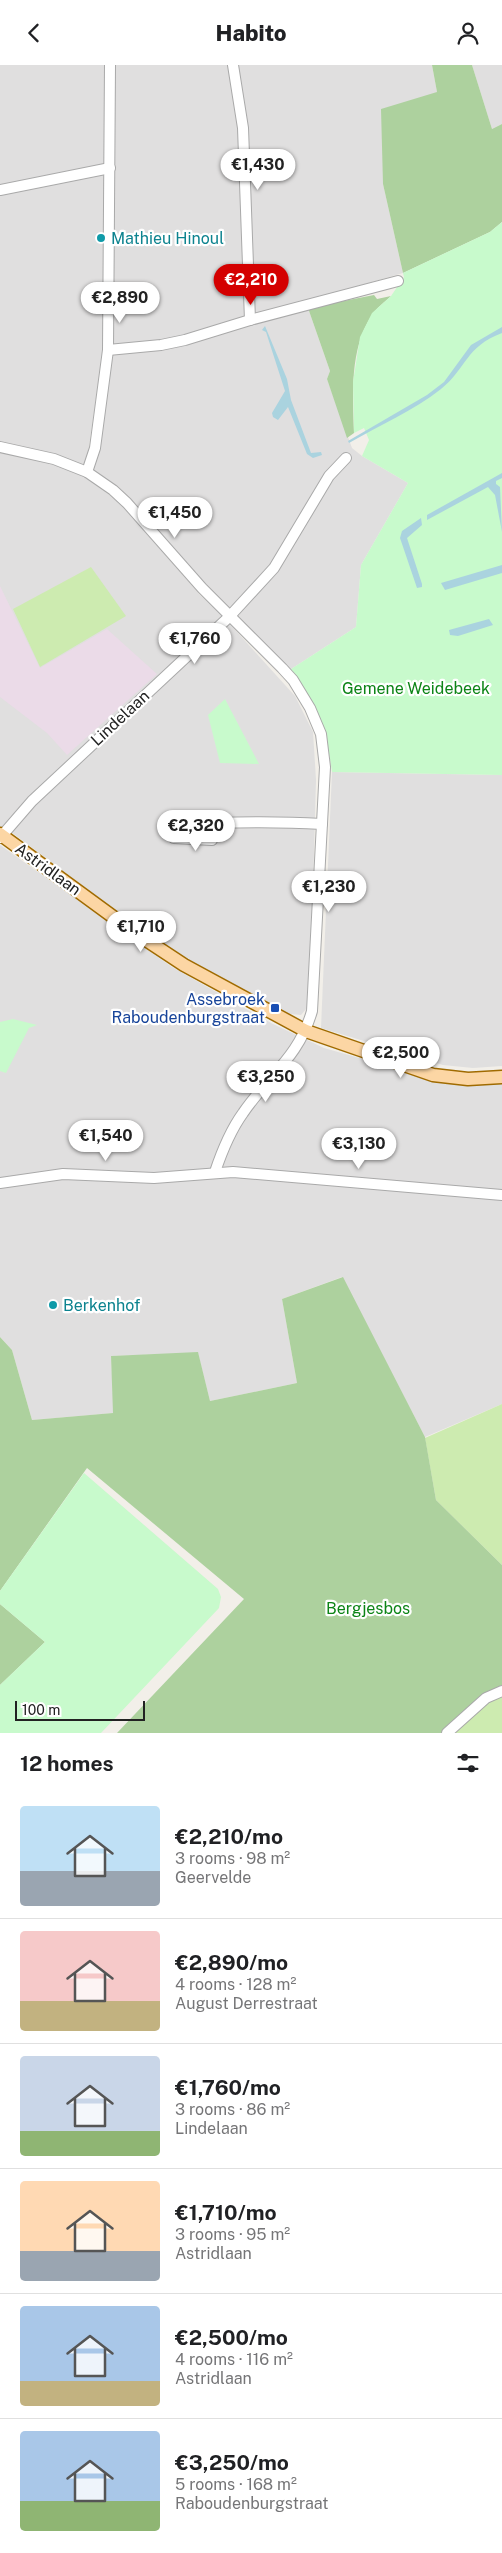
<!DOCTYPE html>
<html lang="en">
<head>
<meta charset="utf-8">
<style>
	:root { --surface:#fff; --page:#f2f2f2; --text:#202124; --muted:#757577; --line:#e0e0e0; --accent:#d40000 }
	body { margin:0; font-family:"Public Sans",sans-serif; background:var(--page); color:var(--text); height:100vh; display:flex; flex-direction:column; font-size:19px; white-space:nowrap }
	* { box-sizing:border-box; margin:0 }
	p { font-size:16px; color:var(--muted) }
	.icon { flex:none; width:28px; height:28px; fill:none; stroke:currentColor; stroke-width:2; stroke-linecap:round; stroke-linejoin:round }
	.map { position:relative; height:1668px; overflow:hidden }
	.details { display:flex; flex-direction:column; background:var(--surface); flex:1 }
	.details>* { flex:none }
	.scale { position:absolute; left:15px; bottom:12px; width:130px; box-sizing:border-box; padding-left:5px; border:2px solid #222; border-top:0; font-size:14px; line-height:18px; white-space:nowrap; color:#222; -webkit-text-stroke:4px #fff; paint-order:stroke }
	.price { position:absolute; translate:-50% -42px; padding:0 11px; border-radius:18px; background:#fff; color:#222; font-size:16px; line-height:32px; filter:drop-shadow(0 1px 2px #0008) }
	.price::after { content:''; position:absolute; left:50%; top:30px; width:15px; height:11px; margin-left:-8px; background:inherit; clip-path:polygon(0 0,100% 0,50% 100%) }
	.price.active { background:var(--accent); color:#fff }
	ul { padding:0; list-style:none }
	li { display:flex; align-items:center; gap:15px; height:125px; padding:0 20px }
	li+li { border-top:1px solid var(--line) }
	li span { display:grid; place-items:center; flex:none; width:140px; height:100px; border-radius:5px; color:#555 }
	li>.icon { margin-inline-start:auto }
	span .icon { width:60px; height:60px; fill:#fffc; stroke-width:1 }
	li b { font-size:21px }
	h2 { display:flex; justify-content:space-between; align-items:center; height:60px; padding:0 20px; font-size:21px }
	header { display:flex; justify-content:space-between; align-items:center; height:65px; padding:0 20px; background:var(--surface); font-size:22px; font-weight:800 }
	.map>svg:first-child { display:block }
</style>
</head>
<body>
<header><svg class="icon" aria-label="back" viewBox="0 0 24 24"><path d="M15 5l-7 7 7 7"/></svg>Habito<svg class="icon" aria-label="person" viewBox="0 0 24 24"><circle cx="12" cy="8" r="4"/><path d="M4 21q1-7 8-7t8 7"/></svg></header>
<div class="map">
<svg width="502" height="1668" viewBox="0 0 502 1668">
	<rect width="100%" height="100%" fill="#f2efe9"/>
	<g fill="#e0dfdf">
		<polygon points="0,0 107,0 107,150 103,285 86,402 59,390 0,377"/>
		<polygon points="115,0 231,0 241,65 248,252 186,272 111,281"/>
		<polygon points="235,0 432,0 437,27 383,119 403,208 254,251"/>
		<polygon points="472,0 502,0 502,59 492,64"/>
		<polygon points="308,243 330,306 327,314 352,383 362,391 408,418 361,500 356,562 288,606 176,488 144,450 92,405 110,289"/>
		<polygon points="0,385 41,394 87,412 122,440 200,530 225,552 3,764 0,762"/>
		<polygon points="228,557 295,631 313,667 316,715 310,933 307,943 301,950 290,949 257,935 165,882 11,767 38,735"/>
		<polygon points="332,707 502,710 502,1001 473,1003 443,1000 321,963"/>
		<polygon points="0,780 172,902 273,959 324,983 423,1011 502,1011 502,1339 425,1372 342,1212 282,1234 297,1318 210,1336 198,1288 111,1291 114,1348 32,1355 12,1285 0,1272"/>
	</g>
	<polygon fill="#ebdbe8" points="0,521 40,603 107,564 157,609 67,690 47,668 0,632"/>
	<g fill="#cdebb0">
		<polygon points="91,502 126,551 40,602 13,544"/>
		<polygon points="502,1339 502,1500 436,1435 425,1373"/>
		<polygon points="502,1631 502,1668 451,1668 492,1633"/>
	</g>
	<g fill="#add19e">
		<polygon points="432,0 472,0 492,64 502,59 502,157 490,167 403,208 383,119 381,44 437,27"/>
		<path d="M374 230 377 234 391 231C385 237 376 243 372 250 349 285 353 329 354 368L347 373 327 314 330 306 308 243Z"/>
		<polygon points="343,1212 425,1372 436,1435 502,1500 502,1620 484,1629 441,1668 117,1668 244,1534 87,1403 0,1526 0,1272 12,1285 32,1355 113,1348 111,1291 198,1287 210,1336 297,1318 282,1234"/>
		<polygon points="0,1539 45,1577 0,1620"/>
	</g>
	<g fill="#c8facc">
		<path d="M502 157V710L332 707C326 662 316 641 288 606L356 562 361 500 408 418 362 391 369 375 364 363 354 368 353 317 360 272 372 248 391 231 404 212 403 208 490 167Z"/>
		<polygon points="225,634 259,699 220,698 208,650"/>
		<polygon points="13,954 37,960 29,963 6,1008 0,1006 0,957"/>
		<polygon points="84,1408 218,1524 221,1532 219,1543 101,1668 0,1668 0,1620 45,1577 0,1539 0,1526"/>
	</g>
	<g fill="#aad3df">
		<polygon points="265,261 287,314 291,335 311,388 321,387 322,390 313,393 307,389 288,342 278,355 273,352 272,348 285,326 266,267 262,265"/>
		<path d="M502 262V268C465 282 467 303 441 324 413 346 380 360 349 378L348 376 427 330 444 317 471 280Z"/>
		<polygon points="502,408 502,413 496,416 496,419 500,422 502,467 495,430 488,422 427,455 427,450"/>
		<polygon points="421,453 422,460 407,473 422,519 422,522 417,523 400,473 402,466"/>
		<polygon points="502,500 502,508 445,525 441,518"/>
		<polygon points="489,554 493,560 458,571 450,570 449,565"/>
	</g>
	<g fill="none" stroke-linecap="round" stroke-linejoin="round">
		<defs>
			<g id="minor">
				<polyline points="233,0 243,63 250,255"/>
				<polyline points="0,125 110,103"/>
				<polyline points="108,285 161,280 185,275 250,255 398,216"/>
				<path d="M0 382 54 394 87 407 113 425 127 438 202 523 282 603 293 615 310 643 321 669 325 702 312 946C299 992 269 1010 243 1048 230 1066 222 1086 215 1107"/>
				<polyline points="87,407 95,383 108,285 110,0"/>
				<path d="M213 757 212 775 174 773 173 760C223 757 272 756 322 759"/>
				<polyline points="0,773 32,736 229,552 274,503 329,411 346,393"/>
				<polyline points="0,1118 63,1109 154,1113 233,1107 502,1130"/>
				<polyline points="447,1668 486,1633 502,1626"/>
			</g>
			<polyline id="major" points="0,769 131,865 184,900 306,966 433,1010 468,1014 502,1012"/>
		</defs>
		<use href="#minor" stroke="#a9a9a9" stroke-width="12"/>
		<use href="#major" stroke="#a06b00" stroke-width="15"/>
		<use href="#minor" stroke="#fff" stroke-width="10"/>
		<use href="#major" stroke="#fcd6a4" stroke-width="12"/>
	</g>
	<g fill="#0f9aa8" stroke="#fff" stroke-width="2">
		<circle cx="101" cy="173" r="5"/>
		<circle cx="53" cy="1240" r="5"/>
	</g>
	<rect fill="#1a4fb4" stroke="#fff" stroke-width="2" x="270" y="938" width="10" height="10" rx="2.5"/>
	<g text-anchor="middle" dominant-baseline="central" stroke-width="4.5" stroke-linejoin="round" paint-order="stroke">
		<g font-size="16" fill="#0d838f" stroke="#fff" text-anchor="start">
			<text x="111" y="173">Mathieu Hinoul</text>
			<text x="63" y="1240">Berkenhof</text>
		</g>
		<g font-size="16" fill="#0c8416" stroke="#fff">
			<text x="416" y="623">Gemene Weidebeek</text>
			<text x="368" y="1543">Bergjesbos</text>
		</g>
		<g font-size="16" fill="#222" stroke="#fff">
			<text transform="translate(120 653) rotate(-43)">Lindelaan</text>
			<text transform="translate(48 804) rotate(36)">Astridlaan</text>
		</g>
		<g font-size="16" fill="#164399" stroke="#fff" text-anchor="end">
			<text x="265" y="934">Assebroek<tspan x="265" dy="18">Raboudenburgstraat</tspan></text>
		</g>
	</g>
</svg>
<div class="scale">100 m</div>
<b class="price" style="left:258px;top:126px">€1,430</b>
<b class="price active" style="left:251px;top:241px">€2,210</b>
<b class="price" style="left:120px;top:259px">€2,890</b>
<b class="price" style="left:175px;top:474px">€1,450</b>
<b class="price" style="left:195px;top:600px">€1,760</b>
<b class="price" style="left:196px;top:787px">€2,320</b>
<b class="price" style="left:329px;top:848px">€1,230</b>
<b class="price" style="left:141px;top:888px">€1,710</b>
<b class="price" style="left:401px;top:1014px">€2,500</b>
<b class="price" style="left:266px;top:1038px">€3,250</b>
<b class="price" style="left:106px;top:1097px">€1,540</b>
<b class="price" style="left:359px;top:1105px">€3,130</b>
</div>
<section class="details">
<h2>12 homes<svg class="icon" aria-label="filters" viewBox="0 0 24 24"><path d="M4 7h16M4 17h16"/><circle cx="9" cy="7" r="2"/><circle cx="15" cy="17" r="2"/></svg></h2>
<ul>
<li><span style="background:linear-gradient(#bfe0f5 65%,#9aa5b1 0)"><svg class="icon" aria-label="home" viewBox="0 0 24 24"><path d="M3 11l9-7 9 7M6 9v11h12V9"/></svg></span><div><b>€2,210/mo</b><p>3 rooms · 98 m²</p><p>Geervelde</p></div></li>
<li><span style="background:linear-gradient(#f6c9c9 70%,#c2b280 0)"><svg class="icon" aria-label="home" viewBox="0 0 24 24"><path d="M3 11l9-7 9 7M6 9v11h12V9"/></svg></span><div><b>€2,890/mo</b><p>4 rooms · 128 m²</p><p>August Derrestraat</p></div></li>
<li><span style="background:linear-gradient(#c9d6e8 75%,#8fb573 0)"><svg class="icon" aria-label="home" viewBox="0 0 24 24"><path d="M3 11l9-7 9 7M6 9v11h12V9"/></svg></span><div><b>€1,760/mo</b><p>3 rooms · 86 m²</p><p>Lindelaan</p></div></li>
<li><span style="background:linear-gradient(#ffd9b3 70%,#9aa5b1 0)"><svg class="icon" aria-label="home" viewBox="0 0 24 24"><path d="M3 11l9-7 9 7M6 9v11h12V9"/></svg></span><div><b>€1,710/mo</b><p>3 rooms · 95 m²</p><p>Astridlaan</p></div></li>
<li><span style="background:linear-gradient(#a9c7e8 75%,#c2b280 0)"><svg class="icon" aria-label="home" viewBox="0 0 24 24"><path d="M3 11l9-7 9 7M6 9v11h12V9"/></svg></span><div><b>€2,500/mo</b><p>4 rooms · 116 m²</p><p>Astridlaan</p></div></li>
<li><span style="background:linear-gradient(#a9c7e8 70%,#8fb573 0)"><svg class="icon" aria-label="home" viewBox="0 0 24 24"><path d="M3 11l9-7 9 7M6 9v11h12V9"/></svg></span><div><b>€3,250/mo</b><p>5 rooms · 168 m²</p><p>Raboudenburgstraat</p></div></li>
</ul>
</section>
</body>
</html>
